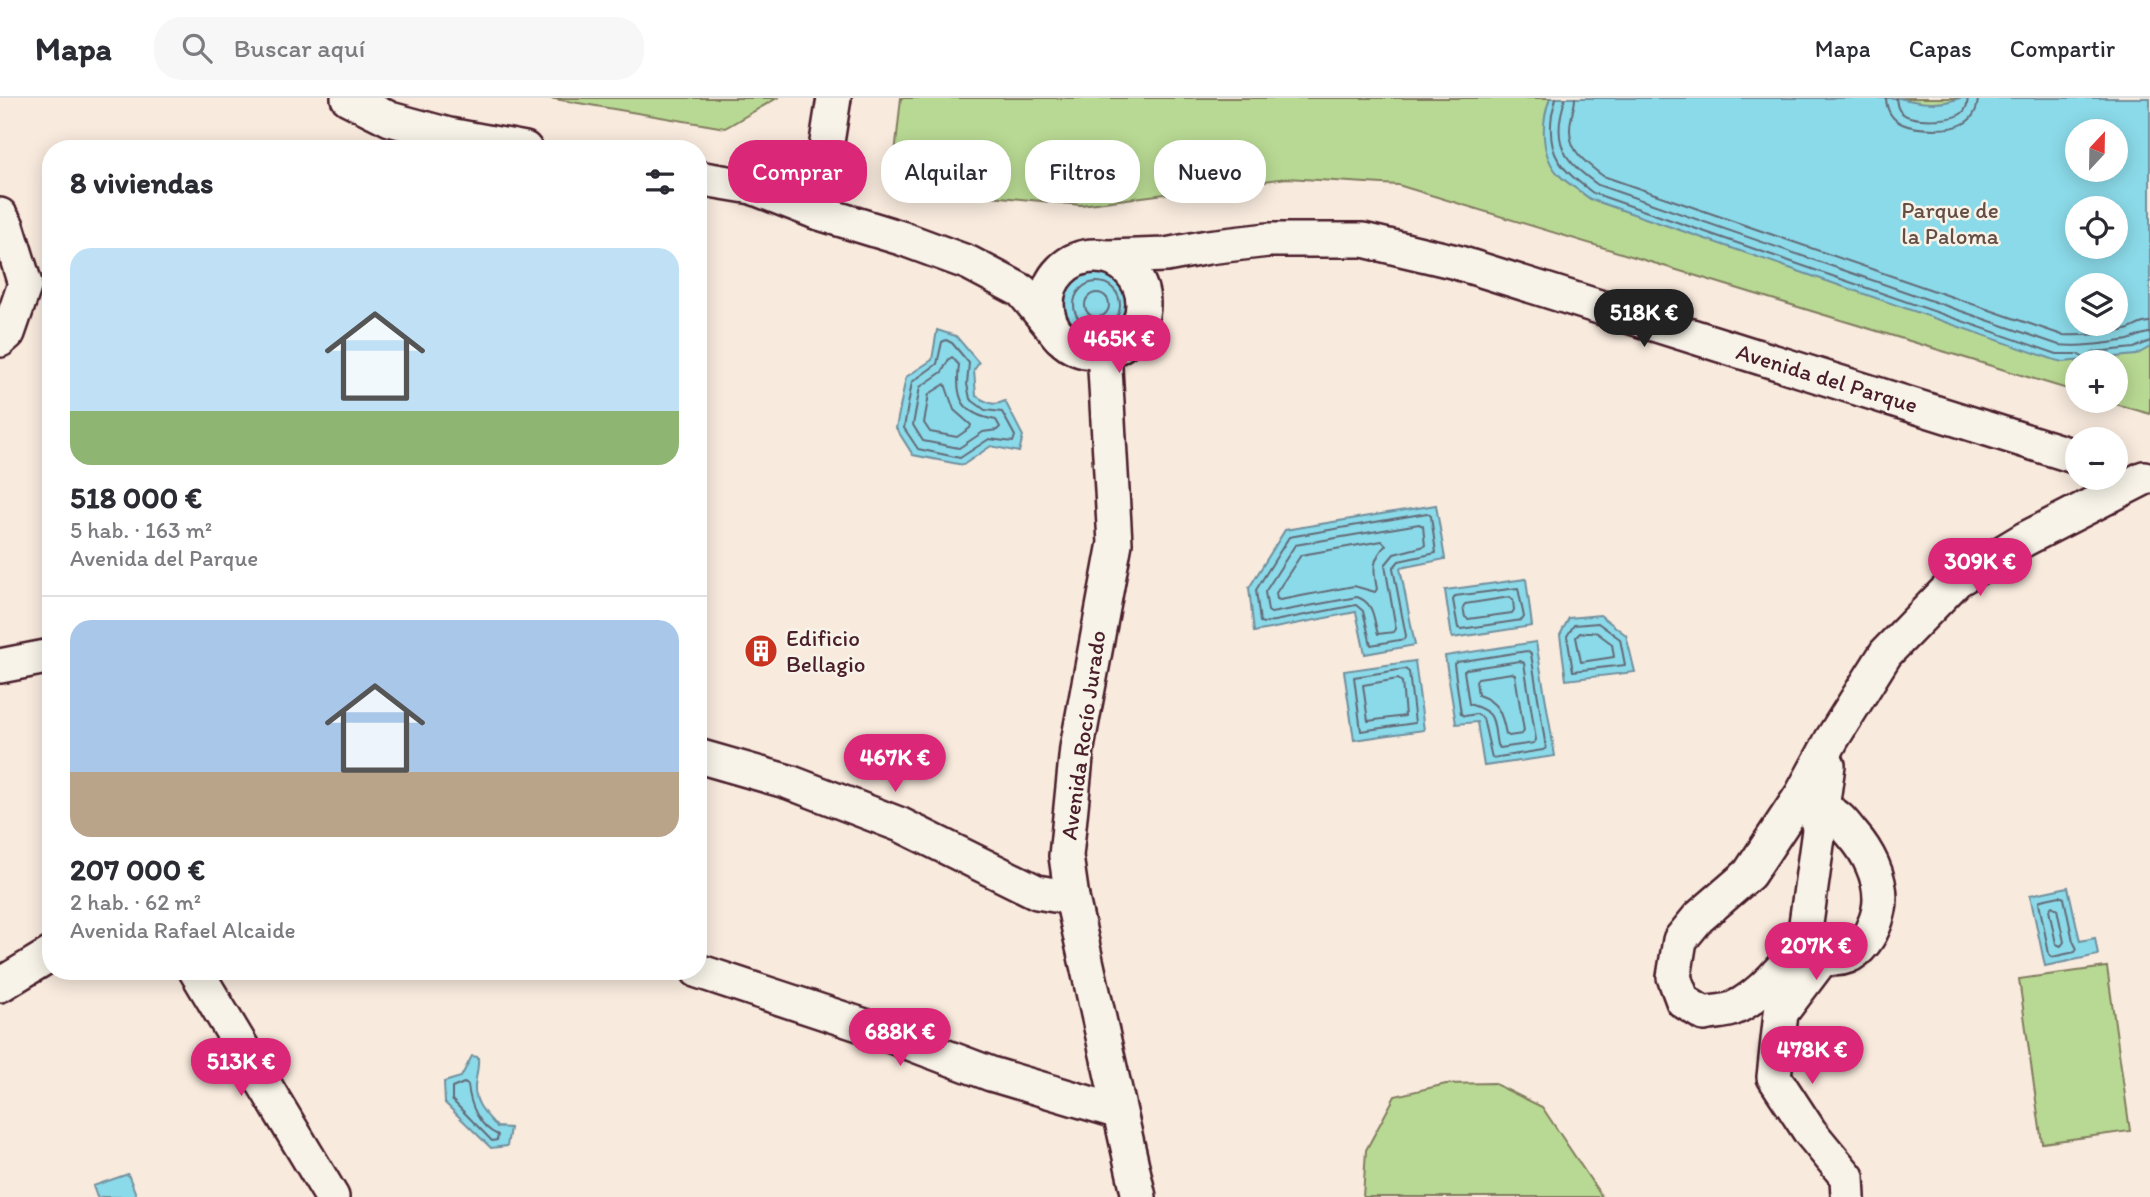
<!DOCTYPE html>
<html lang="es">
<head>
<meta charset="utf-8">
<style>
	:root { --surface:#fff; --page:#f7f7f7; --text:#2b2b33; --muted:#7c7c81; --line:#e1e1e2; --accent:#db2777 }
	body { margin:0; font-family:Itim,sans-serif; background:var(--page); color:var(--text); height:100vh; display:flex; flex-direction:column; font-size:26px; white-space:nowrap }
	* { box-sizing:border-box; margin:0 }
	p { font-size:23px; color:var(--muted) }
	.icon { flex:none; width:38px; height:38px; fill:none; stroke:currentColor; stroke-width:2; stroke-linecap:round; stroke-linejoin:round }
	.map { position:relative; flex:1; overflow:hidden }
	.panel { position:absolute; left:42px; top:42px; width:665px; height:840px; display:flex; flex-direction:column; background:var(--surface); border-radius:28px; box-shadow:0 4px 18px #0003 }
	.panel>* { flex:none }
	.guide { position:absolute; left:728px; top:42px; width:665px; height:63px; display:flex; gap:14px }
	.needle { width:46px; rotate:22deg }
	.controls { position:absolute; left:2065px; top:21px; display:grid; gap:14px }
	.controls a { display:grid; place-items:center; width:63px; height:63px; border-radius:50%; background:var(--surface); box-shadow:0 4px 18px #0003; font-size:35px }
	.price { position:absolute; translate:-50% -60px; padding:0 16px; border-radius:24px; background:var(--accent); color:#fff; font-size:23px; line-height:46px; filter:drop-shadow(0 2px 4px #0008) }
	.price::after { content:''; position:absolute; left:50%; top:42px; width:21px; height:16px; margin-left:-10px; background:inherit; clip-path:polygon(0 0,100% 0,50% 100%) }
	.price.active { background:#222; color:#fff }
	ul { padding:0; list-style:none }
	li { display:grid; align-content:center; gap:14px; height:371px; padding:0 28px }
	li+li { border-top:2px solid var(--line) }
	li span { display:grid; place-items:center; height:217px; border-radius:21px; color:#555 }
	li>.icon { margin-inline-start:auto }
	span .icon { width:126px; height:126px; fill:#fffc; stroke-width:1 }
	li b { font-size:30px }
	h2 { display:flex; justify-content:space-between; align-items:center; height:84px; padding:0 28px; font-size:30px }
	.chip { padding:0 24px; border-radius:28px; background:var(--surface); box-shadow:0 4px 18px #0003; font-size:24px; line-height:63px }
	.chip.active { background:var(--accent); color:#fff }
	header { display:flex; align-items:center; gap:42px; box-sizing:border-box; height:98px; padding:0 35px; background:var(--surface); border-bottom:2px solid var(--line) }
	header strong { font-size:33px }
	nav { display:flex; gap:38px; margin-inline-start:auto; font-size:24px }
	.search { width:490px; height:63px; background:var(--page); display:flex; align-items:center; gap:18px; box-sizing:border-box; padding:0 24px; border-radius:28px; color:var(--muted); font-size:26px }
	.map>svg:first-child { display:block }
</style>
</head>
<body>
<header>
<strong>Mapa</strong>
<div class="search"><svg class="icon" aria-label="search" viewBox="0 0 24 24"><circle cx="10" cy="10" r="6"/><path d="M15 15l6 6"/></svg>Buscar aquí</div>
<nav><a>Mapa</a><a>Capas</a><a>Compartir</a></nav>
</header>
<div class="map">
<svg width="2150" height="1099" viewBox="0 0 2150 1099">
	<rect width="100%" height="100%" fill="#f8eadd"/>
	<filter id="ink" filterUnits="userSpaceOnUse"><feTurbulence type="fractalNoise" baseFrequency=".0143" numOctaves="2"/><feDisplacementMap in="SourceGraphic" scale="14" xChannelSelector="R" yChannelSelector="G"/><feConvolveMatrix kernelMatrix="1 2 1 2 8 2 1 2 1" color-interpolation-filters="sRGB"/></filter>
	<g filter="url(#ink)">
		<g fill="#b8d993" stroke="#817c5f" stroke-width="2" fill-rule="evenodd">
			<polygon points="549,0 777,0 725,30"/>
			<path d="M901 0H2150V316L2105 303H2116V264H2077V294L1398 87 1287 80 1081 107 940 93 895 56ZM2077 33H2116V72H2077ZM2077 110H2116V149H2077ZM2077 187H2116V226H2077Z"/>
			<polygon points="2107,869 2130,1033 2042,1045 2019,881"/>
			<polygon points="1493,985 1542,1009 1602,1099 1363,1099 1366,1052 1395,998 1446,986"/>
		</g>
		<g fill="#8bdae9" stroke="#718f9d" stroke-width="2" fill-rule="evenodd">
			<path d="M1550 0H1899C1920 5 1939 8 1960 0H2150V249L2136 257 2063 264 2055 262 1590 101C1580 93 1568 86 1559 77 1540 57 1541 24 1550 0ZM2116 33V72H2077V33ZM2116 110V149H2077V110ZM2116 187V226H2077V187Z"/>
			<circle cx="1097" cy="207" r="39"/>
			<path d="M937 232 956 238 979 265 974 272 976 298C986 304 993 309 1005 303L1023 338 1019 354 991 348 963 367 913 357 896 330 906 279 932 262Z"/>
			<polygon points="1436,407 1445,461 1400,470 1415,547 1365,556 1356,514 1254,534 1249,490 1285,432"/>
			<polygon points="1526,481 1532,528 1452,540 1445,492"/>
			<polygon points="1600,517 1626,537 1635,574 1566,582 1560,537 1569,520"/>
			<polygon points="1536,544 1555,658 1484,668 1477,624 1456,626 1445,558"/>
			<polygon points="1415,563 1424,632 1354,642 1344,573"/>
			<polygon points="2068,789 2080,843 2095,840 2098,857 2045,868 2030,797"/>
			<path d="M472 958 478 959C479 970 476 977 475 988 474 1006 486 1016 497 1029L510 1030 507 1048 491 1050 445 1005 444 984 461 979Z"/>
			<polygon points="128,1076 137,1099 97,1099 93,1088"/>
		</g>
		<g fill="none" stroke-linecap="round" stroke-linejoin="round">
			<g stroke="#646a77" stroke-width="2">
				<path d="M1556 0C1555 6 1553 11 1552 16 1546 59 1562 71 1593 95L2057 256H2077L2086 261 2094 254 2134 250 2150 243"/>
				<path d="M1565 0C1564 6 1562 11 1561 17 1554 53 1571 67 1598 87L2059 247C2078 250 2109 245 2128 242 2136 240 2142 235 2150 235"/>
				<path d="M1575 0C1575 6 1573 11 1572 17 1564 48 1580 61 1603 78L2062 237C2078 238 2114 236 2129 231 2137 228 2141 224 2150 224"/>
				<path d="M1886 0C1887 28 1912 31 1935 31 1957 31 1977 26 1978 0"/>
				<path d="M1896 0C1897 6 1897 11 1902 15 1912 24 1952 23 1962 15 1967 11 1967 6 1968 0"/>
				<path d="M1104 176C1133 187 1136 220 1110 236"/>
				<circle cx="1097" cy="207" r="23"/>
				<circle cx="1097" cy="207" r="12"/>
				<polygon points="946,242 952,245 969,265 967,286 970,301 985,312 1002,314 1015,338 1013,344 989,341 960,360 918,351 904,330 912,284 937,266 942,244"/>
				<path d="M952 259 959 267C955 300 961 316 996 322L1000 329 997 332 983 334 959 350 923 343 913 327 920 289 942 274 949 261Z"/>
				<polygon points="945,286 954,312 971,327 970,330 957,339 930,334 924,325 929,296"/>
				<polygon points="1427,415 1431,418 1436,455 1399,463 1393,470 1406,538 1405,541 1371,547 1363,513 1356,507 1264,525 1260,524 1256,492 1289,439"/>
				<path d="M1419 426 1423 428 1425 448 1394 456 1385 467 1396 531 1394 534 1378 536C1373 521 1375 505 1357 499L1271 515 1268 513 1265 494 1295 447Z"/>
				<path d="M1382 443 1386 447C1372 461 1373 472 1377 491L1375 494 1354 488 1280 502 1277 501 1276 495 1301 457Z"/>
				<polygon points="1518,490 1524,519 1522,522 1461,531 1458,530 1453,502 1455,498"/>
				<polygon points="1510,499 1513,502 1514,512 1512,515 1468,521 1465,519 1463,509 1465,506"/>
				<polygon points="1598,525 1620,541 1625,567 1573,573 1567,538 1574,527"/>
				<polygon points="1596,534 1612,546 1614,559 1581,564 1576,539 1580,535"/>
				<polygon points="1527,553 1531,556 1546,650 1543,652 1492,660 1483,620 1476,616 1465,618 1461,616 1454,566 1457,564"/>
				<path d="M1520 563 1524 565 1536 642 1534 645 1500 650 1497 647C1492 619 1497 615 1469 606L1464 573 1467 571Z"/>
				<polygon points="1405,571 1409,574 1415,625 1361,633 1354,579"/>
				<path d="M1512 575 1515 577 1524 633 1522 636 1509 638 1506 636C1502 616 1499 604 1478 597L1476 583 1478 580Z"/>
				<polygon points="1398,581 1402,584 1405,618 1368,623 1363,587"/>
				<polygon points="2060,798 2064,800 2073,843 2077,851 2075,854 2052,859 2049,856 2039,805 2041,802"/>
				<polygon points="2052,808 2057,811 2064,844 2061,848 2056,846 2049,812"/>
				<path d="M464 985 468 987C470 1007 479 1029 498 1037L497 1042 492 1043 452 1002V990Z"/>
			</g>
			<defs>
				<g id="minor">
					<polyline points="348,0 390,21 449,37 525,51"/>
					<polyline points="698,80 752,89 816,114 901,140 969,165 1022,193 1060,239"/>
					<polyline points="816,114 834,0"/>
					<polyline points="0,117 7,128 25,186 8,235 0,242"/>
					<circle cx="1095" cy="206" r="48"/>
					<polyline points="1108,159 1166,157 1208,149 1268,142 1363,142 1456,164 2077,359"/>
					<polyline points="1104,253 1115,445 1077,650 1066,758 1072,800 1139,1099"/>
					<polyline points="0,568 51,558"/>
					<polyline points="698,658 789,684 901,727 1037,794 1072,800"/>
					<path d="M1818 726 1830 715C1840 719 1846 729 1853 737 1868 754 1880 778 1880 801 1880 826 1857 872 1824 858 1817 855 1810 845 1804 840L1828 667"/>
					<path d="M1804 840C1789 865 1759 900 1732 911 1724 914 1712 914 1704 916L1683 903 1674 879 1680 842 1698 820 1749 776 1802 696 1832 641 1886 555 1957 482 2025 441 2144 380"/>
					<polyline points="1824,858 1781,915 1774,979 1810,1034 1847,1079 1848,1099"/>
					<polyline points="196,873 332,1099"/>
					<polyline points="698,873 865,928 991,976 1119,1014"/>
					<polyline points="0,887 51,856"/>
				</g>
			</defs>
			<use href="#minor" stroke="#4a1f2b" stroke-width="38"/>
			<use href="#minor" stroke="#f7f3e8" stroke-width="33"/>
		</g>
	</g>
	<defs>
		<symbol id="building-disc" viewBox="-11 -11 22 22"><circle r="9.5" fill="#c8321e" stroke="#f7f3e8"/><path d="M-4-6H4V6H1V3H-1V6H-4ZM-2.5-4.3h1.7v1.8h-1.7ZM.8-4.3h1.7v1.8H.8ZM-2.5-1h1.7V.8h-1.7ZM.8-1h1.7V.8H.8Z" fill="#fff"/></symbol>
	</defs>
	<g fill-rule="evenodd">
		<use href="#building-disc" x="742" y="534" width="38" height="38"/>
	</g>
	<g text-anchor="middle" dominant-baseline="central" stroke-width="5" stroke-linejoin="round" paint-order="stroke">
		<g font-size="23" fill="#664e45" stroke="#f7f3e8">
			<text x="1950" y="112">Parque de<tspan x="1950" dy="26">la Paloma</tspan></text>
		</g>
		<g font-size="23" fill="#4a1f2b" stroke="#f7f3e8">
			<text transform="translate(1827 280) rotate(17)">Avenida del Parque</text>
			<text transform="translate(1083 637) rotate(-82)">Avenida Rocío Jurado</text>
		</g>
		<g font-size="23" fill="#4a1f2b" stroke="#f7f3e8" text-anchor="start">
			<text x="786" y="540">Edificio<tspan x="786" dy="26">Bellagio</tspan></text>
		</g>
	</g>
</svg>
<div class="controls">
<a><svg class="needle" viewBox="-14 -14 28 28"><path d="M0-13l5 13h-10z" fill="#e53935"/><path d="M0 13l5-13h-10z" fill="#7c7c81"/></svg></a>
<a><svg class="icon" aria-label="locate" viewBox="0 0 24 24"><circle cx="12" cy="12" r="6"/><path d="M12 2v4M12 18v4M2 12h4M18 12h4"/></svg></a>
<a><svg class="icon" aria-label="layers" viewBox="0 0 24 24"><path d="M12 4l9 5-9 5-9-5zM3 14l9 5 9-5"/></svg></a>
<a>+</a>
<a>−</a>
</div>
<b class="price active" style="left:1644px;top:251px">518K €</b>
<b class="price" style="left:1119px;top:277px">465K €</b>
<b class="price" style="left:1980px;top:500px">309K €</b>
<b class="price" style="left:895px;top:696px">467K €</b>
<b class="price" style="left:1816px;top:884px">207K €</b>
<b class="price" style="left:900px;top:970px">688K €</b>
<b class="price" style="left:1812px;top:988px">478K €</b>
<b class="price" style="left:241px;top:1000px">513K €</b>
<div class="guide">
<a class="chip active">Comprar</a>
<a class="chip">Alquilar</a>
<a class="chip">Filtros</a>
<a class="chip">Nuevo</a>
</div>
<section class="panel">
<h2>8 viviendas<svg class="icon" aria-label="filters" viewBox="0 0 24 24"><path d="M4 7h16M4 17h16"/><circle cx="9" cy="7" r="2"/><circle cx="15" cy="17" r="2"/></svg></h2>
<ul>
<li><span style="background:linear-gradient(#bfe0f5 75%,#8fb573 0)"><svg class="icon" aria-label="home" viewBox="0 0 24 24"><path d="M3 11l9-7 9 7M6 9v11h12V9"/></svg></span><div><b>518 000 €</b><p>5 hab. · 163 m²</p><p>Avenida del Parque</p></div></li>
<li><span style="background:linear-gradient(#a9c7e8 70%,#b9a48a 0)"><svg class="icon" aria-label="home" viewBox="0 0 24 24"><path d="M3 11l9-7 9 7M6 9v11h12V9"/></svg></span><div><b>207 000 €</b><p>2 hab. · 62 m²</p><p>Avenida Rafael Alcaide</p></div></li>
</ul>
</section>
</div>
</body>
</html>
